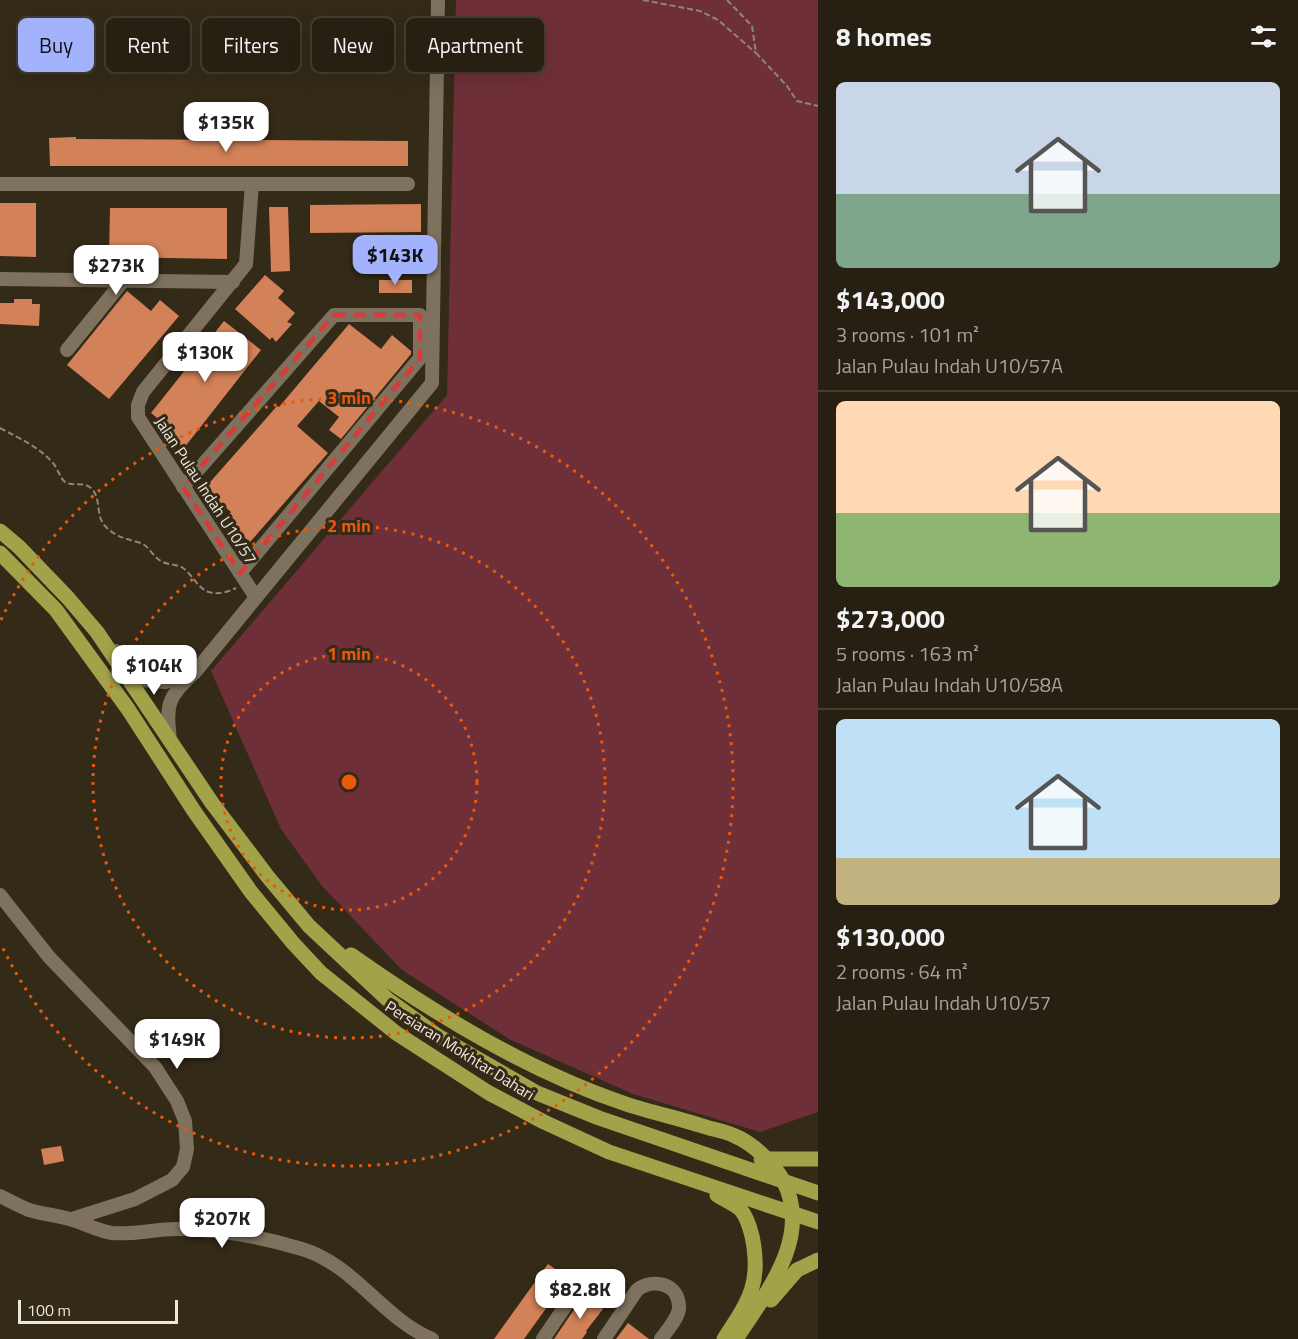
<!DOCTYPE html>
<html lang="en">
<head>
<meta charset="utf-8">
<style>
	:root { --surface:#272012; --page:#332d20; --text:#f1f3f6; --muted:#a4a39f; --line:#433e32; --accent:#a3b2fd }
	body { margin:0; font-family:"Titillium Web",sans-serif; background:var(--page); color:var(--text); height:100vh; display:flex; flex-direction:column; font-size:22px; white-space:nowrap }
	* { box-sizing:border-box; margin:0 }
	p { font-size:20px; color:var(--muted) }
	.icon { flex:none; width:33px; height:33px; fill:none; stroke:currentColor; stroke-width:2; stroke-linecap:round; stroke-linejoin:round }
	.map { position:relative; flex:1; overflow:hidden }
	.sheet { display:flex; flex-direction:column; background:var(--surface); width:480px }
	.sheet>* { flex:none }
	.banner { position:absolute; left:18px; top:18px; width:570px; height:54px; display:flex; gap:12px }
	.scale { position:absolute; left:18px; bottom:15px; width:160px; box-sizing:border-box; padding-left:6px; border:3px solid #ede6db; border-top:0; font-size:16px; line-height:21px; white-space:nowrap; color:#ede6db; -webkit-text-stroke:4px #342a18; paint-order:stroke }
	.price { position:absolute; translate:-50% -51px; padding:0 14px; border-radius:12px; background:#fff; color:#222; font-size:20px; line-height:39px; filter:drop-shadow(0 2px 3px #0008) }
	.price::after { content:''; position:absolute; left:50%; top:36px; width:18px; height:14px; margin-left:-9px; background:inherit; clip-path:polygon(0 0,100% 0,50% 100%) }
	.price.active { background:var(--accent); color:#111 }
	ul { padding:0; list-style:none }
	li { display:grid; align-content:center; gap:12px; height:318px; padding:0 18px }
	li+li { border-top:2px solid var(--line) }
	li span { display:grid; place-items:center; height:186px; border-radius:9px; color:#555 }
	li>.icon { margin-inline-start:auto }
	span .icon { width:108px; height:108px; fill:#fffc; stroke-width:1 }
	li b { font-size:26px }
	h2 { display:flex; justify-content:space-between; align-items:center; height:72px; padding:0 18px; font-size:26px }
	.chip { padding:0 21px; border-radius:9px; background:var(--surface); box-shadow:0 6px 24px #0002,0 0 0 2px var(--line); font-size:21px; line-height:54px }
	.chip.active { background:var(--accent); color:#111 }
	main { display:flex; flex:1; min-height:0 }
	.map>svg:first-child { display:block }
</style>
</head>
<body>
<main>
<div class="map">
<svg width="818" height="1339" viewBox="0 0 818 1339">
	<rect width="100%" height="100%" fill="#342a18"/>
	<polygon fill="#6f2f38" points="456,0 818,0 818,1112 760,1132 633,1094 509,1039 402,970 322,886 281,829 211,671 447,395"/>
	<g fill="#d28158">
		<polygon points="76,137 76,139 408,141 408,166 50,166 49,138"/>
		<polygon points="0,203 36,203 36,257 0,256"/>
		<polygon points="421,204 421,232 310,233 310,205"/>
		<polygon points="269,207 288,207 290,271 271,272"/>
		<polygon points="110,208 227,208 227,259 109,257"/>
		<polygon points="265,275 284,291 278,298 295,313 287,322 292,324 276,342 272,337 270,340 235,309"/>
		<rect x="379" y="280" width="33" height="13"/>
		<polygon points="127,291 151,311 160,300 179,316 109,399 67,365"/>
		<polygon points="14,299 32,299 32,304 40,304 39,326 0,324 0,303 14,303"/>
		<polygon points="224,321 261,350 184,448 168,436 172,430 151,413"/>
		<polygon points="349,324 381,349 392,335 411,351 411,354 341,439 329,430 339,417 319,401 297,426 328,453 250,542 224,520 231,512 204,489 277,406 279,407"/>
		<polygon points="61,1146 64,1161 44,1165 41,1149"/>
		<polygon points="548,1264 568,1278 524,1339 494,1339"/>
		<polygon points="584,1295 603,1309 586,1331 587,1332 582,1339 554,1339"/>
		<polygon points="628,1323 649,1339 616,1339"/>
	</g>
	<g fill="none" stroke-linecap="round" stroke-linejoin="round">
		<g stroke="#8e8677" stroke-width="2" stroke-dasharray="6 3" stroke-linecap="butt">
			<polyline points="643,0 700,11 718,20 756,53"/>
			<polyline points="727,0 752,26 756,53 787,86 797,101 818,106"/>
			<path d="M0 428C19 438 39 447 53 463 58 469 60 478 65 482 73 487 82 481 91 488 102 499 95 515 105 526 115 537 127 539 141 543 149 546 153 557 161 561 167 565 177 564 183 568 192 574 198 589 209 592 218 595 228 592 236 588"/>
		</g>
		<g stroke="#7e725e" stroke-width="14">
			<polyline points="0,184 408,184"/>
			<polyline points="252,184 246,264 143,392 138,405 138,417 255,596"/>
			<polyline points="0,279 233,282"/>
			<polyline points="67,350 123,281"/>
			<polyline points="183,487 334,315 420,315 420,358 240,573"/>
			<polyline points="116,651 142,680 165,682 187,675"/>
			<path d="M170 741C166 703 167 698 195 672L432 383 438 0"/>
			<polyline points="0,895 49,957 155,1067 177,1101 185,1121 187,1149 183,1167 172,1180 135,1199 72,1219"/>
			<path d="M0 1196C10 1201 19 1206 29 1210 42 1214 56 1215 69 1219 85 1223 94 1230 112 1233 133 1235 155 1229 176 1229 218 1229 262 1237 302 1249 355 1265 382 1318 432 1339"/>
			<polyline points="543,1339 583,1280 589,1279 610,1284"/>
			<path d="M604 1339 637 1290C653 1278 678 1283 679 1306 680 1317 667 1330 661 1339"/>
		</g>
		<g stroke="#a2a349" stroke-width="15">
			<polyline points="0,531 19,547 68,598 97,632 212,803 268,877 309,926 387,999 438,1036 537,1093 599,1118 818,1193"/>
			<polyline points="0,553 56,610 128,709 194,811 251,892 293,943 321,973 396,1033 489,1093 544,1122 609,1152 818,1222"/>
			<path d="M351 955C435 1014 528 1071 626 1104 653 1113 682 1119 709 1128 718 1130 727 1132 735 1136 754 1144 774 1164 784 1182 812 1239 765 1294 736 1339"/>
			<polyline points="761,1159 818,1159"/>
			<path d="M717 1195C724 1200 735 1204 741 1210 746 1216 750 1228 752 1236 762 1283 749 1301 724 1339"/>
			<polyline points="771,1300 797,1270 818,1260"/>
		</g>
	</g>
	<path fill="none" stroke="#d83b3a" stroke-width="4.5" stroke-dasharray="12 8" stroke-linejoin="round" d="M334 315H420V358L240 573 183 487Z"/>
	<g fill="none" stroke="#e8590c" stroke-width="3" stroke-dasharray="3 6">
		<circle cx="349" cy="782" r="128"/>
		<circle cx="349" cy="782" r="256"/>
		<path d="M1 620A384 384 0 1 1 1 944"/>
	</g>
	<g text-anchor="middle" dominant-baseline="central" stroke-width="6" stroke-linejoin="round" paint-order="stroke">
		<g font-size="16" fill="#ede6db" stroke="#342a18">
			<text transform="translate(206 490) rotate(57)">Jalan Pulau Indah U10/57</text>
			<text transform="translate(460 1050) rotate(32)">Persiaran Mokhtar Dahari</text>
		</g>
	</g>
	<circle cx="349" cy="782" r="9" fill="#e8590c" stroke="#342a18" stroke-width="3"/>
	<g font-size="18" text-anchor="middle" font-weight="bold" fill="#e8590c" stroke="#342a18" stroke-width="6" stroke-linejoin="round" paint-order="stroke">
		<text x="349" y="404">3 min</text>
		<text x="349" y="532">2 min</text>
		<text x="349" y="660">1 min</text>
	</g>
</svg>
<div class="scale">100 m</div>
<b class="price" style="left:226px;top:153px">$135K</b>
<b class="price active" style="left:395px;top:286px">$143K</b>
<b class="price" style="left:116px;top:296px">$273K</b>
<b class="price" style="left:205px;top:383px">$130K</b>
<b class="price" style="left:154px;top:696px">$104K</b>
<b class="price" style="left:177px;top:1070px">$149K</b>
<b class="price" style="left:222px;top:1249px">$207K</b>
<b class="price" style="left:580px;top:1320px">$82.8K</b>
<div class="banner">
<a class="chip active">Buy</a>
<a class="chip">Rent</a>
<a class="chip">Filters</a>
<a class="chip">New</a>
<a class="chip">Apartment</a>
</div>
</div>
<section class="sheet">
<h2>8 homes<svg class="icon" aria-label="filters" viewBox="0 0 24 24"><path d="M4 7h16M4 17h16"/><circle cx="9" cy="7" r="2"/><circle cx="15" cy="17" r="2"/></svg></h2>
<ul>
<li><span style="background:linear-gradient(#c9d6e8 60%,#7fa58c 0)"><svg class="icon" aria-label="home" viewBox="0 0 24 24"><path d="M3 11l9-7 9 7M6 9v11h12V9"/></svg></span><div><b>$143,000</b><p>3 rooms · 101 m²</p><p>Jalan Pulau Indah U10/57A</p></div></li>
<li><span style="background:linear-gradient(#ffd9b3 60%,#8fb573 0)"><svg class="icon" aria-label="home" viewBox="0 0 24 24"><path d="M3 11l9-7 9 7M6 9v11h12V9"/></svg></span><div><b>$273,000</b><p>5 rooms · 163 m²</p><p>Jalan Pulau Indah U10/58A</p></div></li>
<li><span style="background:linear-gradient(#bfe0f5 75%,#c2b280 0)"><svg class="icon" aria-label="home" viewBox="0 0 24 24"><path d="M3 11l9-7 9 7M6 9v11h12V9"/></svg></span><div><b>$130,000</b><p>2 rooms · 64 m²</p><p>Jalan Pulau Indah U10/57</p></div></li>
</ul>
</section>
</main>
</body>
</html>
